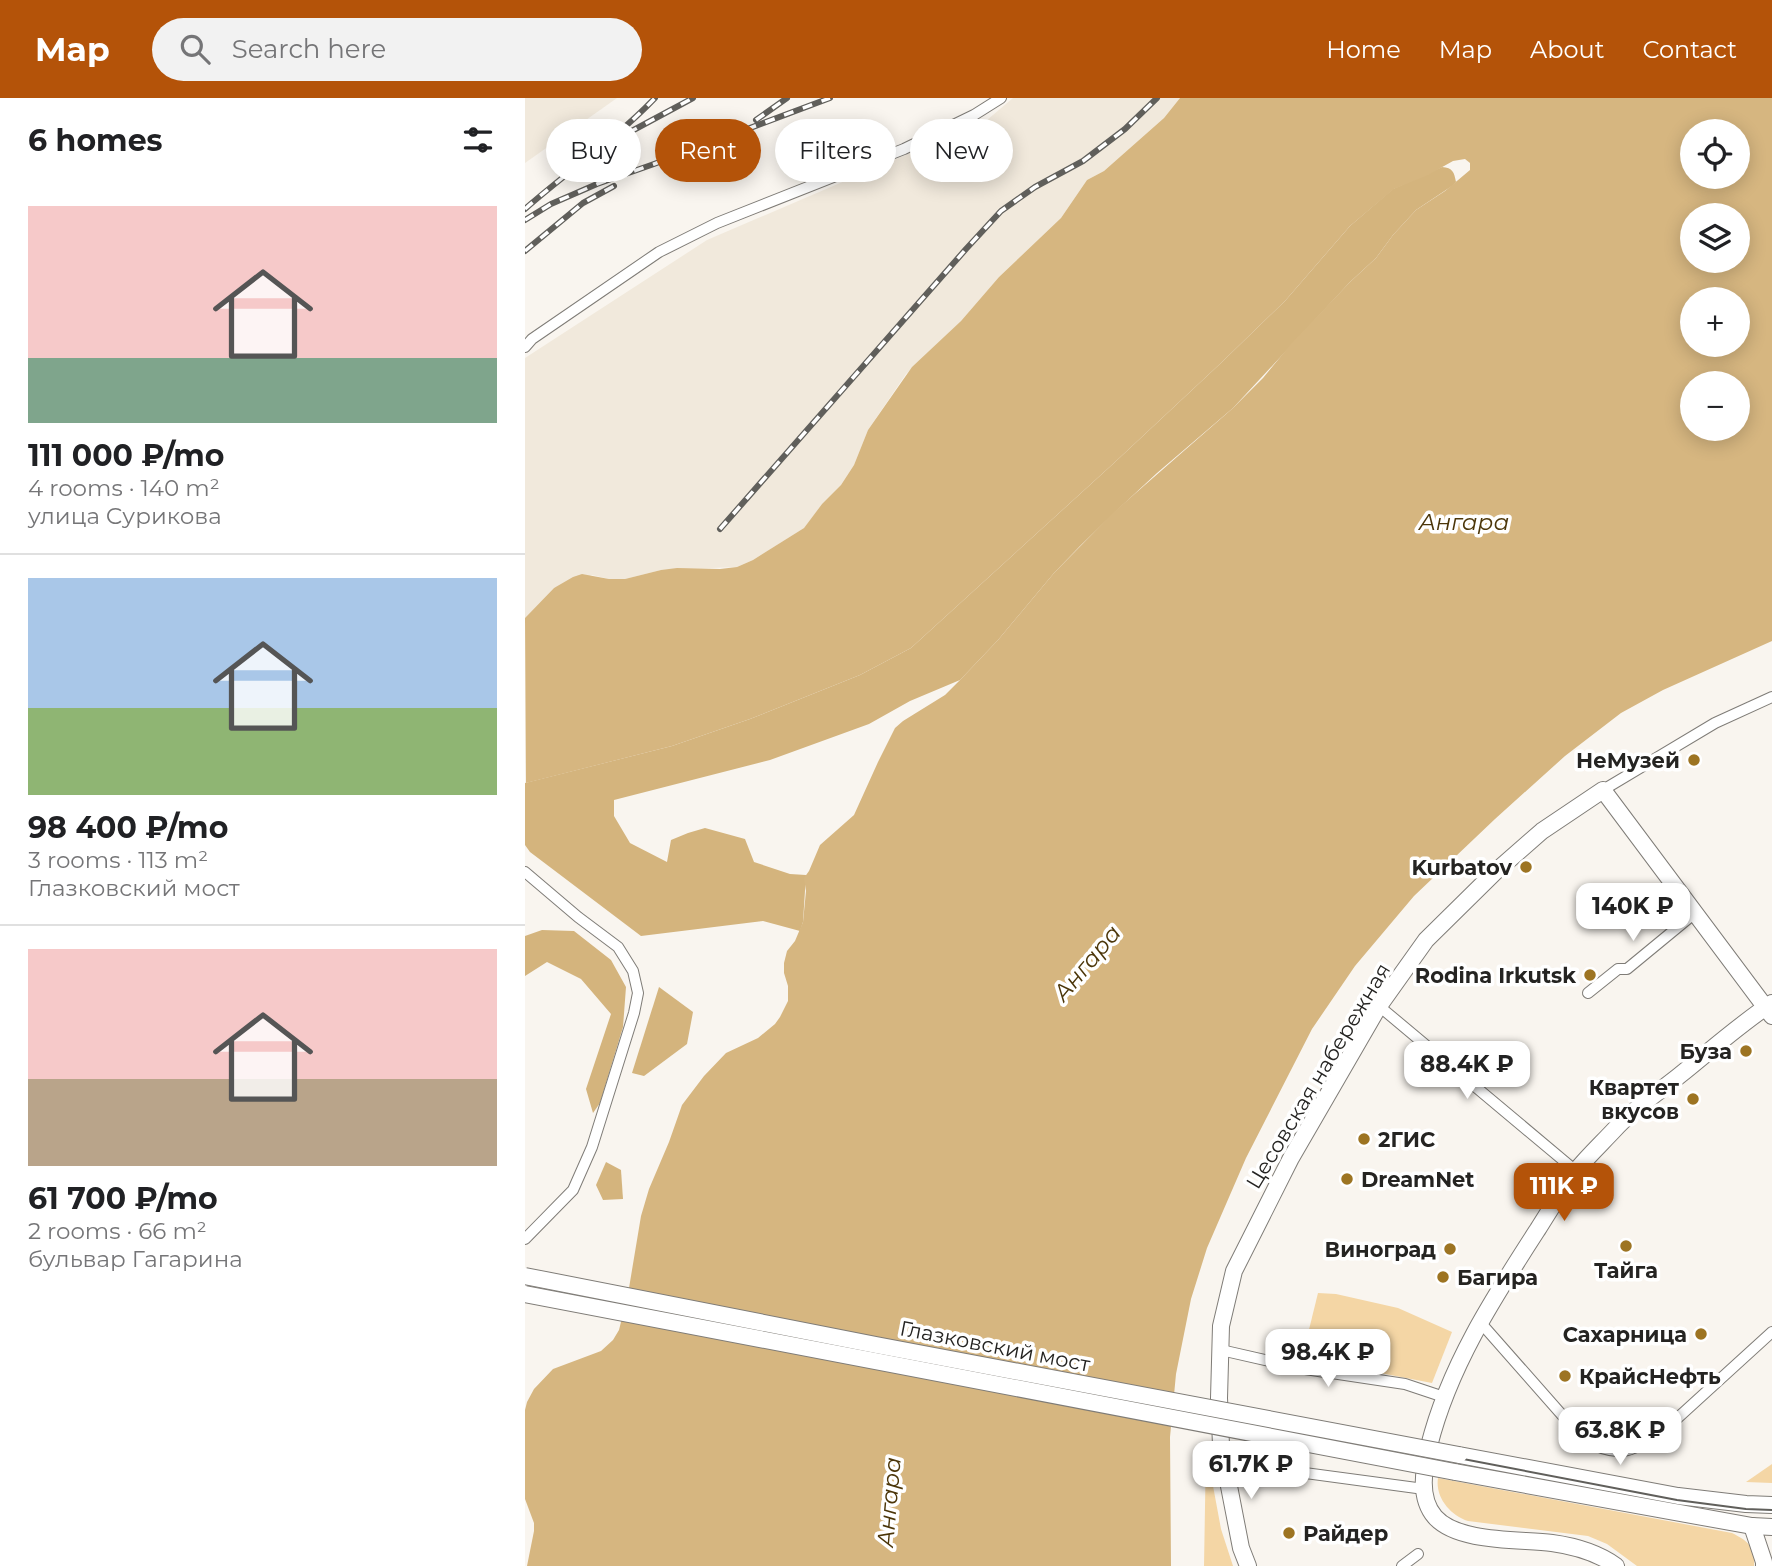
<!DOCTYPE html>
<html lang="en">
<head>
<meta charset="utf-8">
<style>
	:root { --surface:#fff; --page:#f2f2f2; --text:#202124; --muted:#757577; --line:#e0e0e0; --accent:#b45309 }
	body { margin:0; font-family:Montserrat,sans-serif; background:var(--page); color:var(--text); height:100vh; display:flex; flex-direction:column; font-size:26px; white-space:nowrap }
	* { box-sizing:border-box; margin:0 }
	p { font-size:23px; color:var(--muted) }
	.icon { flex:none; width:38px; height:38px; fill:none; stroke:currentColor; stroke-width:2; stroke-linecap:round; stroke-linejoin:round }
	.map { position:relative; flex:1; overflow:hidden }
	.sheet { display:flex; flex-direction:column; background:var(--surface); width:525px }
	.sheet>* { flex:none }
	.banner { position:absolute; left:21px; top:21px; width:665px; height:63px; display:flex; gap:14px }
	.fabs { position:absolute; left:1155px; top:21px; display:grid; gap:14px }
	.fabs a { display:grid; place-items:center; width:70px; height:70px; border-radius:50%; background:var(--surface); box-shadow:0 4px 18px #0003; font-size:35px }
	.price { position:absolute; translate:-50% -60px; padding:0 16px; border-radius:14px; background:#fff; color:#222; font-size:23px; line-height:46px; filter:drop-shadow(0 2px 4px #0008) }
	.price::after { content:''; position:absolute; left:50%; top:42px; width:21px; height:16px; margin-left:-10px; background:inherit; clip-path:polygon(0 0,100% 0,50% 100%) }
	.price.on { background:var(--accent); color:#fff }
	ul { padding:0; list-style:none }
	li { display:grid; align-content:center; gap:14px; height:371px; padding:0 28px }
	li+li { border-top:2px solid var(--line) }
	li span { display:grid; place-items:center; height:217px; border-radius:0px; color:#555 }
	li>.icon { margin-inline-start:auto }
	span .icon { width:126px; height:126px; fill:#fffc; stroke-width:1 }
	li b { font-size:30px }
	h2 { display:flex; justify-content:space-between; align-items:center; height:84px; padding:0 28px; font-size:30px }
	.pill { padding:0 24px; border-radius:32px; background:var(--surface); box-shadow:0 4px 18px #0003; font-size:24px; line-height:63px }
	.pill.on { background:var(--accent); color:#fff }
	header { display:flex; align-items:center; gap:42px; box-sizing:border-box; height:98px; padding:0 35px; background:var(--accent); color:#fff }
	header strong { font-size:33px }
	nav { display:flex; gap:38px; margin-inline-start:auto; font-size:24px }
	.search { width:490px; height:63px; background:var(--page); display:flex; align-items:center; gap:18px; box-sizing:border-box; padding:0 24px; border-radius:38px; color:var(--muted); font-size:26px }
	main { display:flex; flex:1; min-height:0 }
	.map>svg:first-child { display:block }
</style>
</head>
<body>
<header>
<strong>Map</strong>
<div class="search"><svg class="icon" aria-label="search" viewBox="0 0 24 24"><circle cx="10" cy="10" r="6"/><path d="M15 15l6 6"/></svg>Search here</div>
<nav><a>Home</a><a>Map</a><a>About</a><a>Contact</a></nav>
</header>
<main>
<section class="sheet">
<h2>6 homes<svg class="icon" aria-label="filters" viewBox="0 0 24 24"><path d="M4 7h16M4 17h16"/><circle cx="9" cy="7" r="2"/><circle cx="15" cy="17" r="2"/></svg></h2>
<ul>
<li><span style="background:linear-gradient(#f6c9c9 70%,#7fa58c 0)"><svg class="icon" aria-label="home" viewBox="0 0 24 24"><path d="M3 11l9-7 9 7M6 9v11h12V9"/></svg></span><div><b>111 000 ₽/mo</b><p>4 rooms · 140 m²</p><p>улица Сурикова</p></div></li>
<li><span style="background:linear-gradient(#a9c7e8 60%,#8fb573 0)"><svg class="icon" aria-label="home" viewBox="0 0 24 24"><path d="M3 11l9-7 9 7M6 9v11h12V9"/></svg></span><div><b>98 400 ₽/mo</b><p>3 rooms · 113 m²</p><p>Глазковский мост</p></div></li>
<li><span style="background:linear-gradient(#f6c9c9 60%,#b9a48a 0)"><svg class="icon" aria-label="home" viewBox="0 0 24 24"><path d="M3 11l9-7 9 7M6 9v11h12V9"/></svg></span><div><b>61 700 ₽/mo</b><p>2 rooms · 66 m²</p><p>бульвар Гагарина</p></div></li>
</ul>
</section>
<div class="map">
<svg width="1247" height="1468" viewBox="0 0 1247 1468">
	<rect width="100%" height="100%" fill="#f9f5ef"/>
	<g fill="#f1e9dc">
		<polygon points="0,0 92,0 0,65"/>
		<polygon points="488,0 655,0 639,20 579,73 562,82 536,120 474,179 436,223 381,276 343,332 329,367 316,387 297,406 279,430 228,462 212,469 136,472 100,481 84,481 67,477 29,490 0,520 0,260 182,142 462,22"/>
	</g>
	<g fill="#f4d6a5">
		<polygon points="793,1195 811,1196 873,1210 927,1234 907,1285 777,1260"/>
		<polygon points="681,1350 696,1431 708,1468 679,1468"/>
		<polygon points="1247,1366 1247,1385 1221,1384"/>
		<path d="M913 1380 1207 1435C1223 1443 1231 1449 1229 1468H1112L1082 1446 1063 1438 943 1423C925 1417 910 1399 913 1380Z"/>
	</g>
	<g fill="#d4b47d">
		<path d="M917 69C928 70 929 74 931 84L927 88 891 112 868 137 851 160 825 184 708 310 632 375 590 414 555 448 529 475 473 542 435 582 385 603 344 626 245 662 89 702V718L105 745 142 764 146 742 163 735 180 730 220 741 229 764 265 776 281 777 278 824 275 833 238 823 116 838 5 754 0 747V685L147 648 225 621 335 577 386 550 589 365 697 264 760 203 825 128 868 91Z"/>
		<polygon points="17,832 49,833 86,862 101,889 98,929 75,1005 68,1015 61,991 86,916 56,881 22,864 0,878 0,838"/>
		<polygon points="134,889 168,914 162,946 119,978 107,975"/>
		<polygon points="81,1064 96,1072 98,1101 78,1102 71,1087"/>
	</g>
	<path fill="#d6b680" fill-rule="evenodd" d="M655 0H1247V543L1138 592 1096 615 1040 658 970 721 889 798 830 868 787 931 721 1060 682 1150 666 1201 651 1276 645 1339 646 1468H2L9 1433V1425L0 1401V1312L2 1304 9 1291 28 1271 76 1253 88 1242 94 1232 103 1196 116 1118 124 1091 144 1044 157 1007 179 978 201 955 233 940 250 926 255 919 263 903V888L259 875V865L262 853 270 843 278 824 281 793 279 780 284 773 295 747 329 717 353 664 370 630 378 623 420 597 435 582 473 542 529 475 589 414 708 310 738 280 766 246 825 184 851 160 868 137 891 112 920 93 945 72V65L940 61 928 63 903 77 869 91 825 128 760 203 697 264 589 365 386 550 335 577 225 621 147 648 1 685 0 520 29 490 48 479 57 476 84 481H100L136 472 152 470 195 471 212 469 228 462 279 430 297 406 316 387 329 367 343 332 387 269 436 223 474 179 536 120 562 82 579 73 639 20ZM1167 33H1213V79H1167ZM1167 117H1213V163H1167ZM1167 201H1213V247H1167ZM1167 285H1213V331H1167Z"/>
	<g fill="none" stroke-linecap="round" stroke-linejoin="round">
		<defs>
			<g id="street">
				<polyline points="0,249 7,241 134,154 192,125 379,51 449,17 476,0"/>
				<polyline points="1078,692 1190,625 1247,599"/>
				<polyline points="0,774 53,819 93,849 108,873 113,895 109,915 67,1049 48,1092 0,1141"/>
				<polyline points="1063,895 1093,871 1102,871 1170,815"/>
				<polyline points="854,908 1051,1073"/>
				<path d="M955 1224 1059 1342C1091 1360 1106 1355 1135 1336L1247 1234"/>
				<polyline points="696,1252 780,1271 880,1286 919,1299"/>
				<polyline points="699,1364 899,1391"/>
				<polyline points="877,1468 893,1456"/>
			</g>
			<g id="secondary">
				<polyline points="934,1357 1153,1398 1221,1406 1247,1407"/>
				<polyline points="930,1374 1227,1428 1247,1429"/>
				<polyline points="1227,1428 1239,1464 1239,1468"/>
				<polyline points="723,1468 716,1450 696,1347 694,1300 696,1228 709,1173 766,1060 854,908 901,842 969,775 1017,733 1078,692 1247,918"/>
				<path d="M1091 1468C1073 1455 1049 1448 1027 1445 995 1441 933 1445 910 1419 893 1399 899 1371 904 1348 924 1268 969 1199 1013 1131 1025 1112 1037 1092 1050 1074 1062 1059 1077 1045 1090 1031 1108 1011 1134 994 1155 977 1185 953 1215 926 1247 905"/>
			</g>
		</defs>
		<use href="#street" stroke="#7f7c77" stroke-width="12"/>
		<use href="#secondary" stroke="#7f7c77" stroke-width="18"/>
		<use href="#street" stroke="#fff" stroke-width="10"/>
		<use href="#secondary" stroke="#fff" stroke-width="16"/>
		<polyline stroke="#605f5b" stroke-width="2" points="0,1181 351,1251 933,1360 1152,1402 1221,1411 1247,1412"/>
		<defs>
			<g id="rail">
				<polyline points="231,22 262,0"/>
				<polyline points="103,35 168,0"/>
				<path d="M0 111C43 73 91 41 130 0"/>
				<polyline points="0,122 26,106 72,86 129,66 305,0"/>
				<polyline points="0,153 58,105 89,88"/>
				<polyline points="195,431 441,151 476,113 510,89 558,63 600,31 632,0"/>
			</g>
		</defs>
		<use href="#rail" stroke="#605f5b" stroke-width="6"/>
		<use href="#rail" stroke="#fff" stroke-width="3.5" stroke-dasharray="10" stroke-linecap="butt"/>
		<defs>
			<g id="secondary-bridge">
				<polyline points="0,1178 351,1247 934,1357"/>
				<polyline points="0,1196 930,1374"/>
			</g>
		</defs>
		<use href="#secondary-bridge" stroke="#7f7c77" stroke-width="18" stroke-linecap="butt"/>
		<use href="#secondary-bridge" stroke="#fff" stroke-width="16"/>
	</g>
	<g fill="#9d7422" stroke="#fff" stroke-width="2.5">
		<circle cx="1169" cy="662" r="7"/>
		<circle cx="1001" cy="769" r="7"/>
		<circle cx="1065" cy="877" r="7"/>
		<circle cx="1221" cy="953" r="7"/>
		<circle cx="1168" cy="1001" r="7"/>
		<circle cx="839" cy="1041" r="7"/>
		<circle cx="822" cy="1081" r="7"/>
		<circle cx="1101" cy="1148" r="7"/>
		<circle cx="925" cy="1151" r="7"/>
		<circle cx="918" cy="1179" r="7"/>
		<circle cx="1176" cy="1236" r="7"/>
		<circle cx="1040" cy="1278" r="7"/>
		<circle cx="764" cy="1435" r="7"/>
	</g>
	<g text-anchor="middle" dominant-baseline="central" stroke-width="7" stroke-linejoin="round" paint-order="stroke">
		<g font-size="21" font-weight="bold" fill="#252422" stroke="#fff" text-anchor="end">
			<text x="1155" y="662">НеМузей</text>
			<text x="987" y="769">Kurbatov</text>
			<text x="1051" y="877">Rodina Irkutsk</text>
			<text x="1207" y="953">Буза</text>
			<text x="1154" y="989">Квартет<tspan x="1154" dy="24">вкусов</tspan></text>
			<text x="853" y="1041" text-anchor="start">2ГИС</text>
			<text x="836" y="1081" text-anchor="start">DreamNet</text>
			<text x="911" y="1151">Виноград</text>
			<text x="1101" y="1172" text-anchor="middle">Тайга</text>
			<text x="932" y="1179" text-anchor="start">Багира</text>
			<text x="1162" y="1236">Сахарница</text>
			<text x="1054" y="1278" text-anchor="start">КрайсНефть</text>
			<text x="778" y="1435" text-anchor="start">Райдер</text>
		</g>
		<g font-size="21" fill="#252422" stroke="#fff">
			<text transform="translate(793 978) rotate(-59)">Цесовская набережная</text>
			<text transform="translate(470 1248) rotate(11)">Глазковский мост</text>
		</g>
		<g font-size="23" font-style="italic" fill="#4c3609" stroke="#fff">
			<text x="939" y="424">Ангара</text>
			<text transform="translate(562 865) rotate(-50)">Ангара</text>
			<text transform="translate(364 1404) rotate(-85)">Ангара</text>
		</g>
	</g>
</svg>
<div class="fabs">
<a><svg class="icon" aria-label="locate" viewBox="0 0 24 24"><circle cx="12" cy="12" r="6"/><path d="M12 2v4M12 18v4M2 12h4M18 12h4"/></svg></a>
<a><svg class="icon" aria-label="layers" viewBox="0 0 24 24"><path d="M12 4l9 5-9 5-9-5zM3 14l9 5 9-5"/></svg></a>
<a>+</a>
<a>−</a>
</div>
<b class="price" style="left:1108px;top:845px">140K ₽</b>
<b class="price" style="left:942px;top:1003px">88.4K ₽</b>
<b class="price on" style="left:1039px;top:1125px">111K ₽</b>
<b class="price" style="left:803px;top:1291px">98.4K ₽</b>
<b class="price" style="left:1095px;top:1369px">63.8K ₽</b>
<b class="price" style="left:726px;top:1403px">61.7K ₽</b>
<div class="banner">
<a class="pill">Buy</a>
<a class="pill on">Rent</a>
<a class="pill">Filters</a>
<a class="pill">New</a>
</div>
</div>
</main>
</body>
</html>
